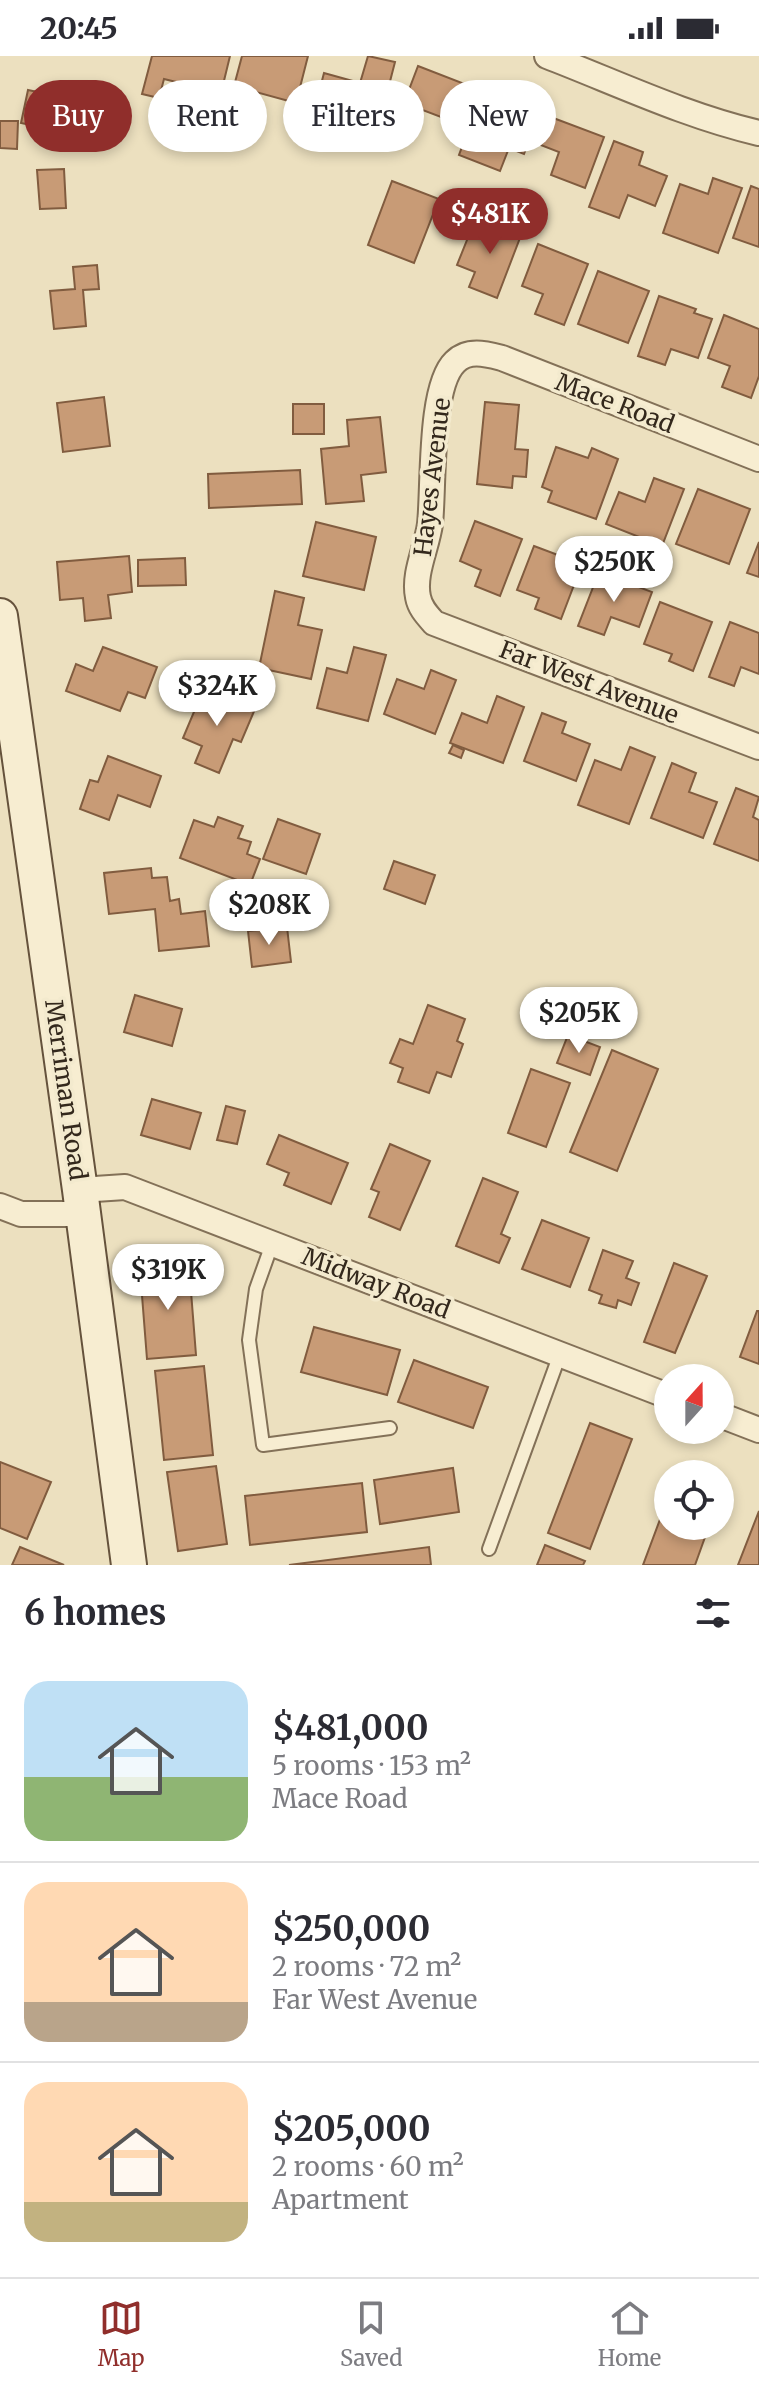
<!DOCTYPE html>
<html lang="en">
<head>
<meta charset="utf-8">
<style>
	:root { --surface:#fff; --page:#f7f7f7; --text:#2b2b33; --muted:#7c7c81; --line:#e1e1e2; --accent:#902e2b }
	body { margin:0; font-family:Merriweather,serif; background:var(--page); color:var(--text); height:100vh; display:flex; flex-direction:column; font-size:30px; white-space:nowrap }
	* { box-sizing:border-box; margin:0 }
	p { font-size:26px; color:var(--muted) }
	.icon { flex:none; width:44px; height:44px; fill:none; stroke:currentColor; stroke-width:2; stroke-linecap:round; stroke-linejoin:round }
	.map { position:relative; height:1509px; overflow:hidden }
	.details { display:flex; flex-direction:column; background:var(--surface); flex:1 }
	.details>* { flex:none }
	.guide { position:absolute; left:24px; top:24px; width:712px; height:72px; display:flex; gap:16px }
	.needle { width:52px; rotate:21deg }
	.buttons { position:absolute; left:654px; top:1308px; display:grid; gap:16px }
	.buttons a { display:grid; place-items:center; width:80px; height:80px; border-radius:50%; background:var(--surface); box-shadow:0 4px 12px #0003; font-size:40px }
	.price { position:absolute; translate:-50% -68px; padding:0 18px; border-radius:28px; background:#fff; color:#222; font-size:26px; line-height:52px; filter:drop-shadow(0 2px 4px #0008) }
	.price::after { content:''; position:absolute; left:50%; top:48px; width:24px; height:18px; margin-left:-12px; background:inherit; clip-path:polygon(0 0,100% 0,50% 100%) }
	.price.current { background:var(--accent); color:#fff }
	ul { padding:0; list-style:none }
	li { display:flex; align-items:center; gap:24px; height:200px; padding:0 24px }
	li+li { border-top:2px solid var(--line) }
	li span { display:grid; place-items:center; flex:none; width:224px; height:160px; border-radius:24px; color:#555 }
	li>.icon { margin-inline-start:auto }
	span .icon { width:96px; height:96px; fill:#fffc; stroke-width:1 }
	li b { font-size:34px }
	h2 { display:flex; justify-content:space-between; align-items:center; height:96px; padding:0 24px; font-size:34px }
	.chip { padding:0 28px; border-radius:36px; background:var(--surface); box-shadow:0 4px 12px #0003; font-size:28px; line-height:72px }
	.chip.current { background:var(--accent); color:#fff }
	.status { display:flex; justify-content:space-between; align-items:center; height:56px; padding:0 40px; background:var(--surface); direction:ltr }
	.status svg { height:22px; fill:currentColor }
	.menu { display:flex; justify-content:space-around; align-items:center; height:112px; border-top:2px solid var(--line); background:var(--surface); font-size:22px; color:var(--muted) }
	.menu a { display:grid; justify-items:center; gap:4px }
	.menu .current { color:var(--accent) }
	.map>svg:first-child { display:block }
</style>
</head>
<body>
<div class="status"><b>20:45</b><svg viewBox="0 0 49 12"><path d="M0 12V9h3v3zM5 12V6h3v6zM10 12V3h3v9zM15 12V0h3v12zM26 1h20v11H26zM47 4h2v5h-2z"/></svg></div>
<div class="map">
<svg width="759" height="1509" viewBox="0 0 759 1509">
	<rect width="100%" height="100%" fill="#ece0bf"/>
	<g fill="#c89b76" stroke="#815c3f" stroke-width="2">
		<polygon points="152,0 230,0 221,37 164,23 159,42 142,38"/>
		<polygon points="242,0 308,0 296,47 234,30"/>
		<polygon points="368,0 395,6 379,68 335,57 331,72 311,67 324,17 360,27"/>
		<polygon points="418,10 475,32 462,69 404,47"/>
		<polygon points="28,34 95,48 88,81 21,67"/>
		<polygon points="483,35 512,46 507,58 535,69 524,98 509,92 500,115 459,99"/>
		<polygon points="548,60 604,81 585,132 551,119 559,96 538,88"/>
		<polygon points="0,65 18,65 17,93 0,92"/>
		<polygon points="614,85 643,96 639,109 667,120 655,150 628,139 619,162 589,151"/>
		<polygon points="64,113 66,152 40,153 37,114"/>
		<polygon points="713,122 742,132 718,197 663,177 680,128 708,138"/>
		<polygon points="392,125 439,143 414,207 368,189"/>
		<polygon points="751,130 759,133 759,191 733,182"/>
		<polygon points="493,163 523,174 497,242 469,231 475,216 457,209 473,169 488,175"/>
		<polygon points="538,188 588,208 564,269 535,258 543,238 522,230"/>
		<polygon points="97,209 99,233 83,234 86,270 54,273 50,235 75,233 73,211"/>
		<polygon points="598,215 649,235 628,287 578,268"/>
		<polygon points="659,240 696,253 694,257 712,263 698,302 671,293 665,309 638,300"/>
		<polygon points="724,259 759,273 759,320 751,342 722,331 730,310 708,302"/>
		<polygon points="104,341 110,390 63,396 57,347"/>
		<polygon points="485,346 519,349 515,393 528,394 526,421 513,420 512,432 477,428"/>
		<rect x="293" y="348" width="31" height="30"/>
		<polygon points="380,361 386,416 361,419 364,445 326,448 321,393 349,390 347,364"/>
		<polygon points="556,391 588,402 592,392 618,403 596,463 548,446 552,435 542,431"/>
		<polygon points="300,414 302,448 209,452 208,418"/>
		<polygon points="654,422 684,433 662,490 606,468 619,436 645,446"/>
		<polygon points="698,433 750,453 729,508 676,488"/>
		<polygon points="475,465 522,483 500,540 475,530 481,514 460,505"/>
		<polygon points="316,466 376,481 364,534 303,520"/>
		<polygon points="759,486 759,521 747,517"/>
		<polygon points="534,490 582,508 561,563 535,553 539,542 517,534"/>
		<polygon points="129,500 132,536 108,539 111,562 85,565 83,542 60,544 57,506"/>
		<polygon points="185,502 186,529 138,530 138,504"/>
		<polygon points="599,516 652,536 639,571 611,561 604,579 578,570"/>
		<polygon points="275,535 304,542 298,569 322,574 311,623 259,612"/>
		<polygon points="660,546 712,566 693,615 669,605 672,598 644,588"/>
		<polygon points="730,566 759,577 759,618 741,611 734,630 709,621"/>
		<polygon points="103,591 157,611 145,642 128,636 120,655 66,635 76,608 93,615"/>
		<polygon points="354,591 386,599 368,665 317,652 327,612 347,617"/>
		<polygon points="431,614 456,624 435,678 384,658 397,623 424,633"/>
		<polygon points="204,632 255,653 241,686 233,683 219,717 195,707 202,690 183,682"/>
		<polygon points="497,640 524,651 503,707 450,687 462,657 487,667"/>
		<polygon points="542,657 566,666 562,677 590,688 576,725 524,705"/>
		<polygon points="453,689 464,694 461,702 449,697"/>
		<polygon points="630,691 655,701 629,768 578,749 595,704 621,714"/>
		<polygon points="108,700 161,720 150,751 118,739 109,764 80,753 90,724 98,726"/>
		<polygon points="672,707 696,717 689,736 717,746 703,782 651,762"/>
		<polygon points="736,732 759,741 753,761 759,764 759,805 714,788"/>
		<polygon points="218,761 243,770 238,782 251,786 247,798 260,803 250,829 180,802 194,764 214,771"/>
		<polygon points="278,763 320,778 306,818 263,803"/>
		<polygon points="394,805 435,819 425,848 384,833"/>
		<polygon points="151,812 152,822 167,821 170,845 179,843 181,858 205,855 209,890 159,895 155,853 109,858 104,817"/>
		<polygon points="287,871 291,906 252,911 248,875"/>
		<polygon points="135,939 182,953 172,990 124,976"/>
		<polygon points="428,949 465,963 457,985 463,988 451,1021 437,1016 429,1037 398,1026 403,1012 390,1007 400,983 413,988"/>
		<polygon points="568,979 600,991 590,1019 557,1007"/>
		<polygon points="612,994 658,1013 617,1115 570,1096"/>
		<polygon points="531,1013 570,1027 546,1091 508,1077"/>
		<polygon points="152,1043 201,1057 190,1093 141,1079"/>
		<polygon points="226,1050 245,1055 237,1088 217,1084"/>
		<polygon points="279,1079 348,1107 331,1148 284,1129 289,1117 267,1108"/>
		<polygon points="390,1088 430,1105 400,1174 369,1161 379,1136 371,1133"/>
		<polygon points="483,1122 518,1136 501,1178 510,1182 499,1207 456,1190"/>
		<polygon points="542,1164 589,1182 570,1231 522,1213"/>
		<polygon points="603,1194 633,1205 626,1222 639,1227 631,1249 618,1244 616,1252 599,1247 602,1239 589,1234"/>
		<polygon points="674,1207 707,1220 675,1297 644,1286"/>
		<polygon points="189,1210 196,1299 147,1303 140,1214"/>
		<polygon points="757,1255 759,1255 759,1308 740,1301"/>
		<polygon points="314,1271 400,1294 387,1339 301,1316"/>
		<polygon points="414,1304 488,1331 473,1372 398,1346"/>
		<polygon points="204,1310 213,1399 164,1404 155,1315"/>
		<polygon points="590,1367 632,1383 590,1493 548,1477"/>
		<polygon points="0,1406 51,1426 27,1483 0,1472"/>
		<polygon points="681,1409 706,1418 677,1418"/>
		<polygon points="216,1410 227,1488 178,1495 167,1416"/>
		<polygon points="453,1412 459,1456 380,1468 374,1424"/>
		<polygon points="362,1427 367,1476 250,1489 245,1440"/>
		<polygon points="668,1442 668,1470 709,1470 695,1509 643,1509"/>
		<polygon points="759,1455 759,1509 738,1509"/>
		<polygon points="545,1489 585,1505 583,1509 537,1509"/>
		<polygon points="20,1491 64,1509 12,1509"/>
		<polygon points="429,1491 431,1509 289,1509"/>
	</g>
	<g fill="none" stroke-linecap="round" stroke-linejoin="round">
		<defs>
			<g id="lane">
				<polyline points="272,1188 256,1233 249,1284 263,1389 390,1372"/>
				<polyline points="489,1493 560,1298"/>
			</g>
			<g id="street">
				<path d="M547 0C617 27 686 60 759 77"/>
				<path d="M759 403 502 302C486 298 468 293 455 306 429 331 434 431 430 468 427 491 413 518 418 541 420 552 427 559 434 567L759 691"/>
				<polyline points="80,1134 125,1131 668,1340"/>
				<polyline points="0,1150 21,1158 84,1158"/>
				<polyline points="720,1359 759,1374"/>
			</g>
			<polyline id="secondary" points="0,560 80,1134 129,1509"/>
		</defs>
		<use href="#lane" stroke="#837158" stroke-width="16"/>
		<use href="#street" stroke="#837158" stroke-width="28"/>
		<use href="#secondary" stroke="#65523c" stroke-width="38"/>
		<use href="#lane" stroke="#f7edd1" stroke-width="12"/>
		<use href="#street" stroke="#f7edd1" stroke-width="24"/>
		<use href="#secondary" stroke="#f7edd1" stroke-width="34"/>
	</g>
	<g text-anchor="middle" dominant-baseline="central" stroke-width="7" stroke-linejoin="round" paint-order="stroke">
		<g font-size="24" fill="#33281c" stroke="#f3eace">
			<text transform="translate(615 347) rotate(21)">Mace Road</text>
			<text transform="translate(432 421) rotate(-83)">Hayes Avenue</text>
			<text transform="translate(589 626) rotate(21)">Far West Avenue</text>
			<text transform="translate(66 1034) rotate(82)">Merriman Road</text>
			<text transform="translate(376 1227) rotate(21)">Midway Road</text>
		</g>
	</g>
</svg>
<div class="buttons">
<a><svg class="needle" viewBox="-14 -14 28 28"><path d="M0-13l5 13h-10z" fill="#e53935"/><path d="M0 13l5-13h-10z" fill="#7c7c81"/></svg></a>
<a><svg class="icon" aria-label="locate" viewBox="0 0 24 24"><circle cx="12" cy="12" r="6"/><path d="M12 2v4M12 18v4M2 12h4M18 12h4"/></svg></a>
</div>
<b class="price current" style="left:490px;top:200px">$481K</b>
<b class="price" style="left:614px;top:548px">$250K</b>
<b class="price" style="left:217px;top:672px">$324K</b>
<b class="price" style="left:269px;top:891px">$208K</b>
<b class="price" style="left:579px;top:999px">$205K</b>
<b class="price" style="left:168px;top:1256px">$319K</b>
<div class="guide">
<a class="chip current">Buy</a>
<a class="chip">Rent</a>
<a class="chip">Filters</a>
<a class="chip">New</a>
</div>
</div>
<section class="details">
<h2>6 homes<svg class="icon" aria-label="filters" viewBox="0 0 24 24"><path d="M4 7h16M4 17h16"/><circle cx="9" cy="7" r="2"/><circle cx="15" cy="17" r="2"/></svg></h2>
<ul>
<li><span style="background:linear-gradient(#bfe0f5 60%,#8fb573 0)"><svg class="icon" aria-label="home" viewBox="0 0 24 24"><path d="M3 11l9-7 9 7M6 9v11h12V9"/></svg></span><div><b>$481,000</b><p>5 rooms · 153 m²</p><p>Mace Road</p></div></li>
<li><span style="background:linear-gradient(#ffd9b3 75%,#b9a48a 0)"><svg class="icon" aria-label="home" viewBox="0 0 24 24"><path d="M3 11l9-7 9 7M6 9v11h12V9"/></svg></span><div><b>$250,000</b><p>2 rooms · 72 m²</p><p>Far West Avenue</p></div></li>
<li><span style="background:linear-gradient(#ffd9b3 75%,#c2b280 0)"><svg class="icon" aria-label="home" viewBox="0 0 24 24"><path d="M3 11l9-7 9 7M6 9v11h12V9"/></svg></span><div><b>$205,000</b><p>2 rooms · 60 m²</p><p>Apartment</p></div></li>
</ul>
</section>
<nav class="menu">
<a class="current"><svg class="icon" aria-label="map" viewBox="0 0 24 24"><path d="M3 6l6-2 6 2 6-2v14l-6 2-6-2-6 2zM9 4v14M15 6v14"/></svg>Map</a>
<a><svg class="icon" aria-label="saved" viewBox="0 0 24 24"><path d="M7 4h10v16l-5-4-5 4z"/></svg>Saved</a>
<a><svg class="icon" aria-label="home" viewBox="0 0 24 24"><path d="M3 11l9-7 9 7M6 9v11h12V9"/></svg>Home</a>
</nav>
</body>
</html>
